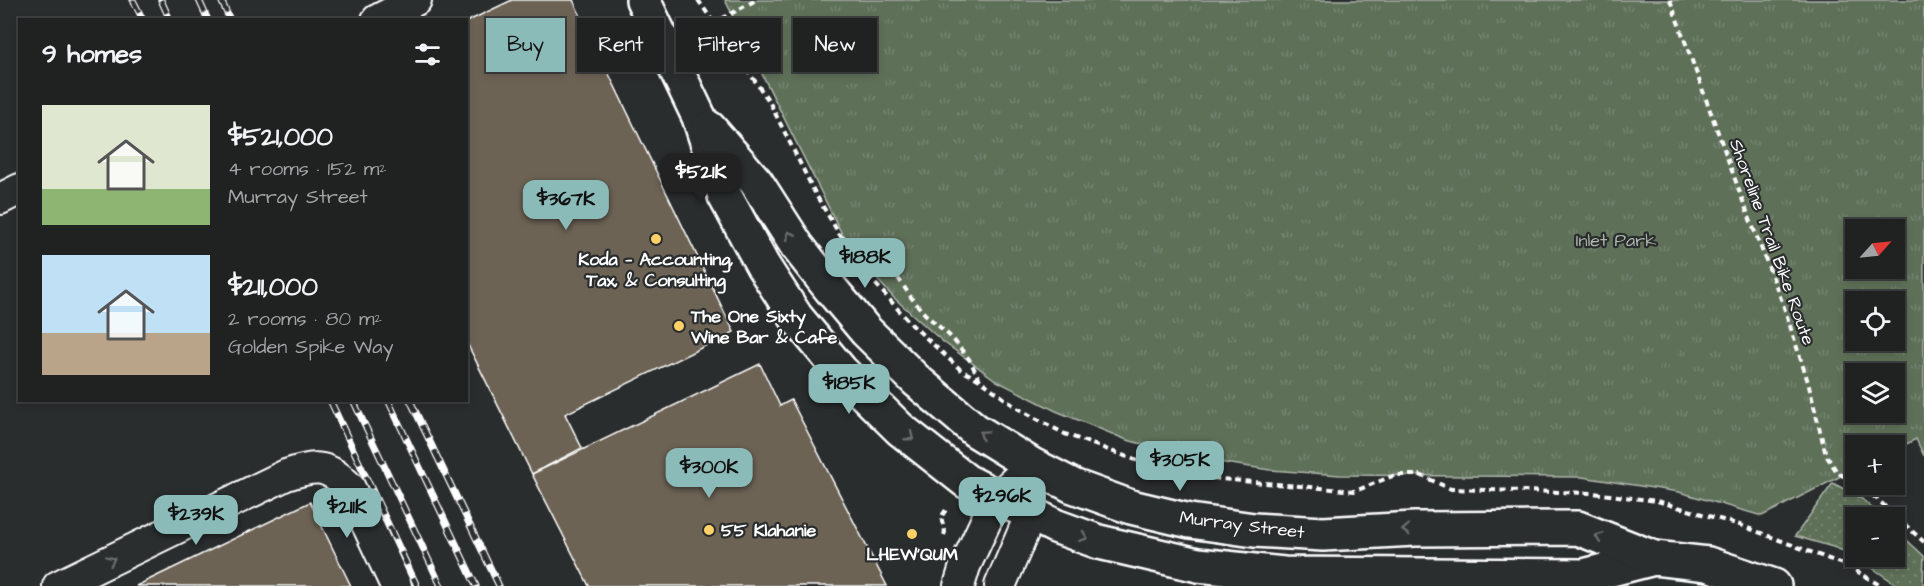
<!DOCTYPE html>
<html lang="en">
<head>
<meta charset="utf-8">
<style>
	:root { --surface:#202222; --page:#282a2a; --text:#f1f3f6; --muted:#a2a4a5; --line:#3d3f40; --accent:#8bbbb9 }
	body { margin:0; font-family:"Architects Daughter",sans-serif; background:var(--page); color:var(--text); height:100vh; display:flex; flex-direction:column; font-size:22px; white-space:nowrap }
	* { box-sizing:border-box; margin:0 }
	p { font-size:20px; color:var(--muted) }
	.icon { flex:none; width:33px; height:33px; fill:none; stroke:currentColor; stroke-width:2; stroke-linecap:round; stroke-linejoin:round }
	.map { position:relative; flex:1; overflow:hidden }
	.sheet { position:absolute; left:18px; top:18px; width:450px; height:384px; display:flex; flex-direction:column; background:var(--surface); border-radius:0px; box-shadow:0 3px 9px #0003,0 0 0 2px var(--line) }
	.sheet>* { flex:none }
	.top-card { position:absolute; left:486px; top:18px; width:570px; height:54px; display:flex; gap:12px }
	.needle { width:39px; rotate:63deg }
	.fabs { position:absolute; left:1845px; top:219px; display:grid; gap:12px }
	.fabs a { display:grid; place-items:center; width:60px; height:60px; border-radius:0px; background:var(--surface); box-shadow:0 3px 9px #0003,0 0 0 2px var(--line); font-size:30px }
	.price { position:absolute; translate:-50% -51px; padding:0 14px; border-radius:12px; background:var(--accent); color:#111; font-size:20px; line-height:39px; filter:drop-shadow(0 2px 3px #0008) }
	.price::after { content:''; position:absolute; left:50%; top:36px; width:18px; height:14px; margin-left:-9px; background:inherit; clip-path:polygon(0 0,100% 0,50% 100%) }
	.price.active { background:#222; color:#fff }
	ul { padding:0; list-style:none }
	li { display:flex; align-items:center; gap:18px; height:150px; padding:0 24px }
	li span { display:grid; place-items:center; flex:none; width:168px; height:120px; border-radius:0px; color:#555 }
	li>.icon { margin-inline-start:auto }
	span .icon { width:72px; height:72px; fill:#fffc; stroke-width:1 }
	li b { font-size:26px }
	h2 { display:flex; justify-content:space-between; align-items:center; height:72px; padding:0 24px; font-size:26px }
	.pill { padding:0 21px; border-radius:0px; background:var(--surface); box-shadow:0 3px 9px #0003,0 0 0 2px var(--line); font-size:21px; line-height:54px }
	.pill.active { background:var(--accent); color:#111 }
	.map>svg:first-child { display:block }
</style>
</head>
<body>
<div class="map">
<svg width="1924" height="586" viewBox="0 0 1924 586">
	<defs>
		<pattern id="grass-dots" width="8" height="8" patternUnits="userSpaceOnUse" patternTransform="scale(1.5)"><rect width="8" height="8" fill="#5e6f59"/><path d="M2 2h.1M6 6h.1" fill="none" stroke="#768572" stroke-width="1.8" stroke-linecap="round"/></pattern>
		<pattern id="park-tufts" width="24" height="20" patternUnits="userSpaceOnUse" patternTransform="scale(1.5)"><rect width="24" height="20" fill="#5e6f59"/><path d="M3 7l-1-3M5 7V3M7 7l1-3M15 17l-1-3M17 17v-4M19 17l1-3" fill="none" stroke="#768572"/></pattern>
	</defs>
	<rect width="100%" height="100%" fill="#2a2d2e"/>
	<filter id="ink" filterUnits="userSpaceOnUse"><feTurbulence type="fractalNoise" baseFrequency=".0167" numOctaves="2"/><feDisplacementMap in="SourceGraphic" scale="12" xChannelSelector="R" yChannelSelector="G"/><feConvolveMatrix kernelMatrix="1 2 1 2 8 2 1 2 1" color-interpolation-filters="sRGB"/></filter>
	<g filter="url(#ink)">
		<g fill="url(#grass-dots)" stroke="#aeb7ac" stroke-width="1.5">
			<polygon points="1833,483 1862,499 1882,517 1856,518 1856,556 1833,547 1795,536"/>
			<polygon points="1895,529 1924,556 1923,586 1899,586 1856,557 1894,556"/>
		</g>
		<path fill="url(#park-tufts)" stroke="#aeb7ac" stroke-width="1.5" fill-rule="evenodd" d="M725 0H1924V456L1916 439 1895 450 1894 446H1856L1855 469 1762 516 1679 492 1582 477 1340 475 1270 470 1199 459 1127 440 1056 411 997 381 942 341 893 297 849 248ZM1856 230H1894V268H1856ZM1856 302H1894V340H1856ZM1856 374H1894V412H1856Z"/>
		<g fill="#6d6454" stroke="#fff" stroke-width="1.5">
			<polygon points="512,0 573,0 734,332 565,414 582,448 532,474 466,341 466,22"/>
			<polygon points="760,364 780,406 791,400 887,586 589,586 532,474"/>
			<polygon points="310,502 351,586 136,586"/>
		</g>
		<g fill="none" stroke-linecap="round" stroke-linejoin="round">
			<defs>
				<g id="street">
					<polyline points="377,20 416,0"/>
					<polyline points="0,199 20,189"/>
					<path d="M58 586 286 475C316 465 328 464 350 488L396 586"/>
					<polyline points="959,586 965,566 997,497 1032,465"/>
					<polyline points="1000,586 1031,514 1032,465"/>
				</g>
				<g id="secondary">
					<polyline points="643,0 699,117 725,196 763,266 796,317 841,371 900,429 966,481 1055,526 1099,542 1198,565 1284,574 1584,576 1654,558"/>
					<polyline points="709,128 756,182 797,246 830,288 866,331 917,381 975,430 1032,465 1073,486 1131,507 1190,521 1254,530 1323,534 1415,529 1578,528 1654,558 1708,564 1774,586"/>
				</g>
			</defs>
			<use href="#street" stroke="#fff" stroke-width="34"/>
			<use href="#secondary" stroke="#fff" stroke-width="38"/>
			<g stroke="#fff" stroke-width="4" stroke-dasharray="6 4.5" stroke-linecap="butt">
				<polyline points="698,0 769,101 816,195 853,257 865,272 912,325 961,370 980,380 1017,408 1065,434 1160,469 1220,479 1355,491 1395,475 1420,475 1451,489 1593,493 1657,501 1740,525 1850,567 1881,586"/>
				<polyline points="1670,0 1744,204 1783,304 1808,382 1826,455 1837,472 1856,484"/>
				<polyline points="703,29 756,0"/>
				<polyline points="840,236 880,255 890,266 913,300 925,314 952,338 969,359 980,380"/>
				<polyline points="1856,484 1877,499 1924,542"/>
				<polyline points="944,535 945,532 941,517 948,507"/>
			</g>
			<use href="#street" stroke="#2a2d2e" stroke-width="30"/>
			<use href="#secondary" stroke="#2a2d2e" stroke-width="33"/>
			<defs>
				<g id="rail">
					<polyline points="133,0 143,20"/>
					<polyline points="161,0 170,20"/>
					<polyline points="199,0 208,20"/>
					<polyline points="221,0 230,20"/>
					<polyline points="330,400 417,586"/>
					<polyline points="353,400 441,586"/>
					<polyline points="388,400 476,586"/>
					<polyline points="410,400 499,586"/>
				</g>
			</defs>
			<use href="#rail" stroke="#fff" stroke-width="7"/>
			<use href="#rail" stroke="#2a2d2e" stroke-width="4.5" stroke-dasharray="14" stroke-linecap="butt"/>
		</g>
		<defs><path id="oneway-chevron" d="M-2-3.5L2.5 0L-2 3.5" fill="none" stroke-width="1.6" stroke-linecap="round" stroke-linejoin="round" transform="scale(1.5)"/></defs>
		<g stroke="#6a6c6d">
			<use href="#oneway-chevron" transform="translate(790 235) rotate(-122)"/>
			<use href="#oneway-chevron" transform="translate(983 434) rotate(-146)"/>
			<use href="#oneway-chevron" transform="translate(910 437) rotate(38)"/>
			<use href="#oneway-chevron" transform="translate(1406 530) rotate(177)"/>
			<use href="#oneway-chevron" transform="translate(1084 537) rotate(20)"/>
			<use href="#oneway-chevron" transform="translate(1599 537) rotate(-159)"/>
			<use href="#oneway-chevron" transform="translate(111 560) rotate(-26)"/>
		</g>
	</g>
	<g fill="#ffd166" stroke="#2a2d2e" stroke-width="2">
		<circle cx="656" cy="239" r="6"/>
		<circle cx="679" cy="326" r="6"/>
		<circle cx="709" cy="530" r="6"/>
		<circle cx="912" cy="534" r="6"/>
	</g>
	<g text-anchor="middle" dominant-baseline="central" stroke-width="4.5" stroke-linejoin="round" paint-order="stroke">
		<g font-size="18" fill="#aeb7ac" stroke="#2a2d2e">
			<text x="1616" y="240">Inlet Park</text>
		</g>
		<g font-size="18" fill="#fff" stroke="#2a2d2e">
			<text transform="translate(1772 242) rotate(70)">Shoreline Trail Bike Route</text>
			<text transform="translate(1242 525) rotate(7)">Murray Street</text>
		</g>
		<g font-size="18" font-weight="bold" fill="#fff" stroke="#2a2d2e">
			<text x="656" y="259">Koda — Accounting,<tspan x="656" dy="21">Tax, &amp; Consulting</tspan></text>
			<text x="691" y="316" text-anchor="start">The One Sixty<tspan x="691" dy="21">Wine Bar &amp; Cafe</tspan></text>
			<text x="721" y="530" text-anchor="start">55 Klahanie</text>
			<text x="912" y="554">LHEW'QUM</text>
		</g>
	</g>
</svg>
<div class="fabs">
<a><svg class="needle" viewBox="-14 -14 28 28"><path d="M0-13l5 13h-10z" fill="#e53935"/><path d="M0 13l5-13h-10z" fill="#a2a4a5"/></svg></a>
<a><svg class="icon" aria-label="locate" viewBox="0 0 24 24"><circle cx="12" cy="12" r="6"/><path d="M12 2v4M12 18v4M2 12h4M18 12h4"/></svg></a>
<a><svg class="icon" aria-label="layers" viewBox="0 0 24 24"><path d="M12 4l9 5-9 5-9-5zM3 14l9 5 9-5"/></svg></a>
<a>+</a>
<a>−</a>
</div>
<b class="price active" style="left:701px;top:204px">$521K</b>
<b class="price" style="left:566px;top:231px">$367K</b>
<b class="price" style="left:865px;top:289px">$188K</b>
<b class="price" style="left:849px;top:415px">$185K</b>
<b class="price" style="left:1180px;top:492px">$305K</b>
<b class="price" style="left:709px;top:499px">$300K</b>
<b class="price" style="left:1002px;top:528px">$296K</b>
<b class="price" style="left:347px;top:539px">$211K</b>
<b class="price" style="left:196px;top:546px">$239K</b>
<div class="top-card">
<a class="pill active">Buy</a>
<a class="pill">Rent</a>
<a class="pill">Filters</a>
<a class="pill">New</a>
</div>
<section class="sheet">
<h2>9 homes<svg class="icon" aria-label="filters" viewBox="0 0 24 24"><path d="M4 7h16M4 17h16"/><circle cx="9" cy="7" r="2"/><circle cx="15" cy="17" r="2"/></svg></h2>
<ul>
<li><span style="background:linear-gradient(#dfe7d0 70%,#8fb573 0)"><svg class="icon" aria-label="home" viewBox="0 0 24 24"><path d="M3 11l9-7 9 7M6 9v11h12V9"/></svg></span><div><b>$521,000</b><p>4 rooms · 152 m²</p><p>Murray Street</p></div></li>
<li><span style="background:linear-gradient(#bfe0f5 65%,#b9a48a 0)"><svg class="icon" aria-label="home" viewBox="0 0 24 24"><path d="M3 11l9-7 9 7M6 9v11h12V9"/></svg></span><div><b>$211,000</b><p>2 rooms · 80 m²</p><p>Golden Spike Way</p></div></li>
</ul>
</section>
</div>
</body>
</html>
